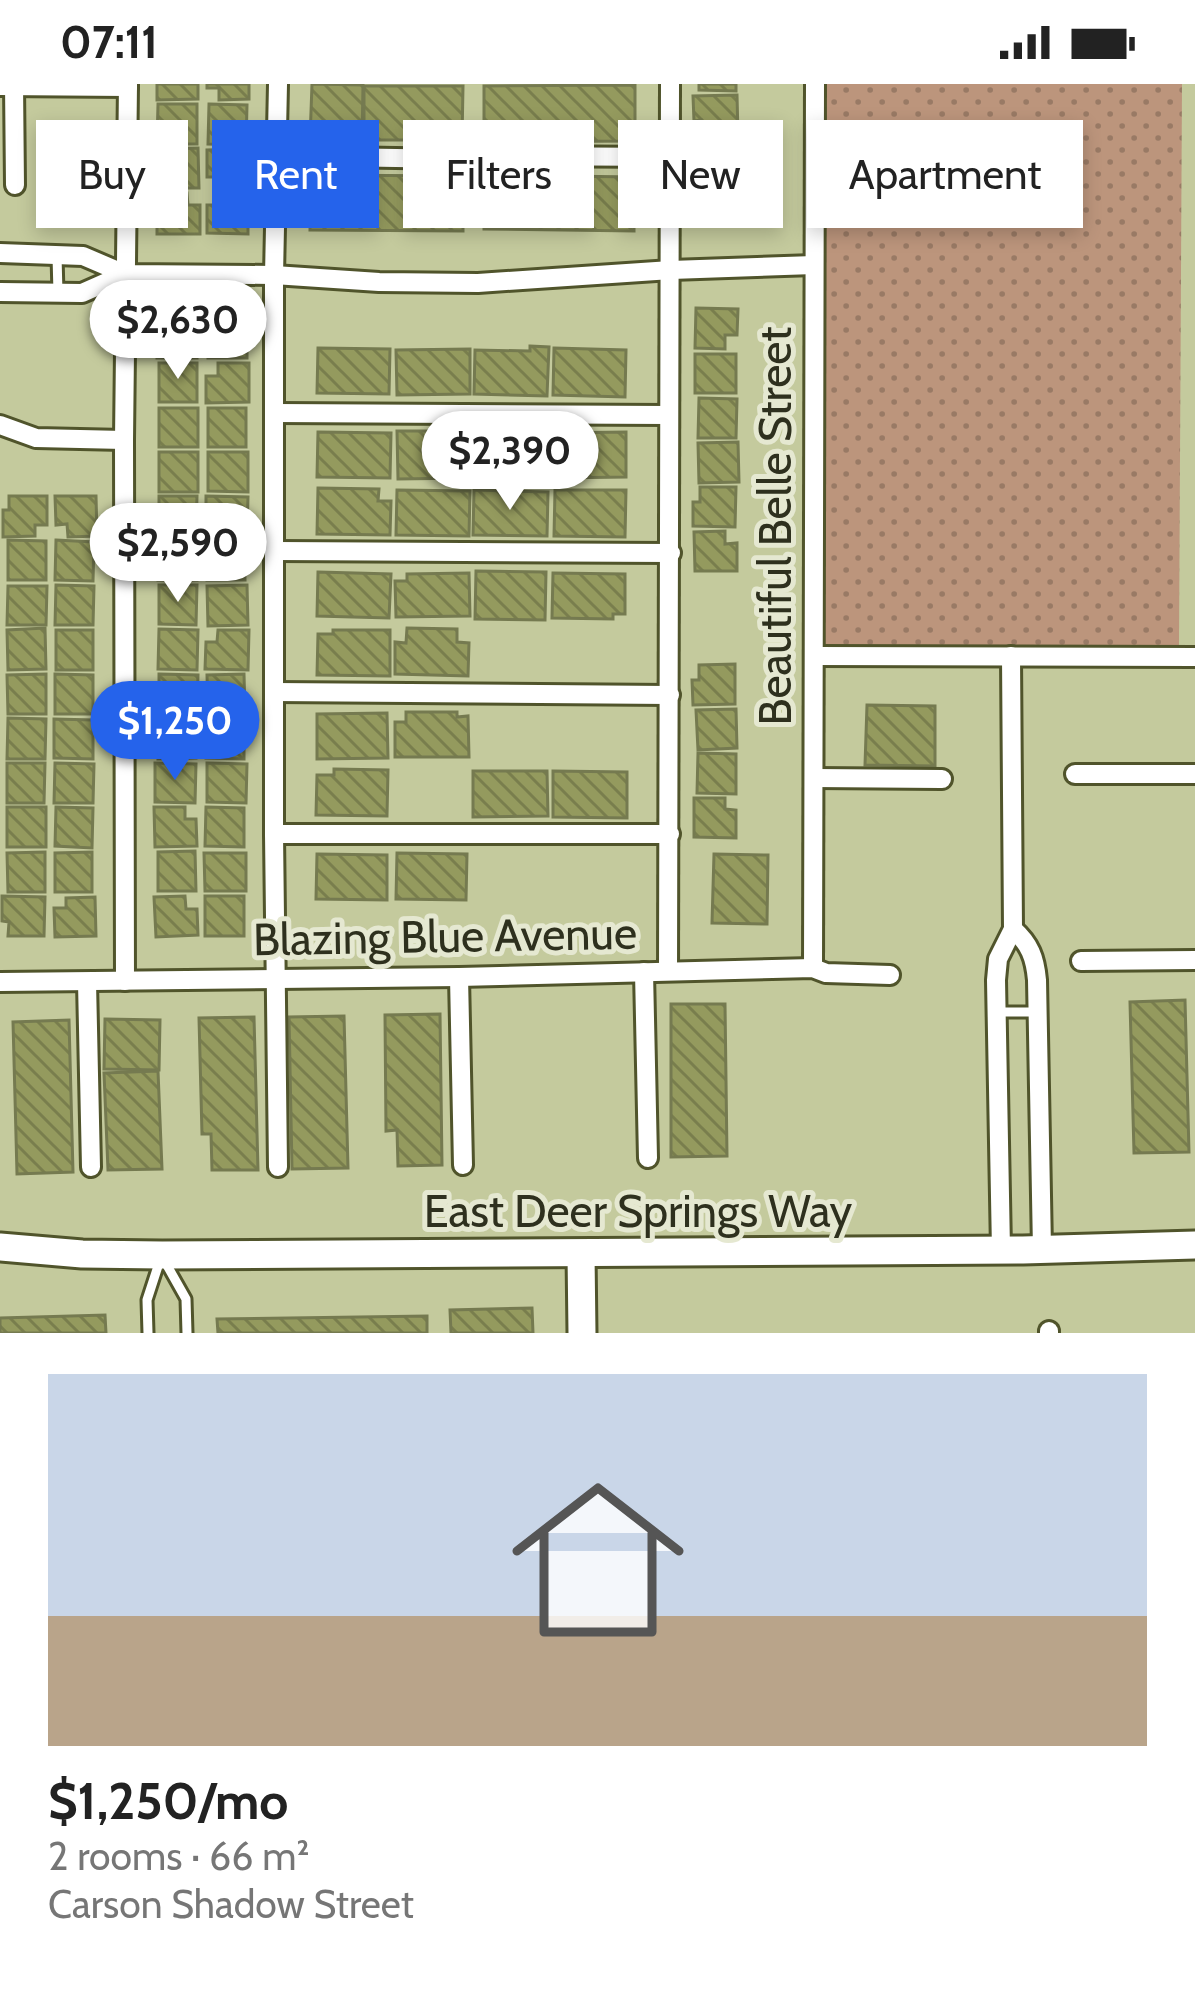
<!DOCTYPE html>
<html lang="en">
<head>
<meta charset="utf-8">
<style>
	:root { --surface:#fff; --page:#f6f6f6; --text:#222; --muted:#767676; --line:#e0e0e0; --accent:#2563eb }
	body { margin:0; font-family:Cabin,sans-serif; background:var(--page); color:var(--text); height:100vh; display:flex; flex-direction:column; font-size:45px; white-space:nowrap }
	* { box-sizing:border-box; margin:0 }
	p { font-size:39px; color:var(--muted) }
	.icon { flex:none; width:66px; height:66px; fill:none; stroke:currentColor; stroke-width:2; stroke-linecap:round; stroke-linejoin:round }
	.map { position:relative; height:1249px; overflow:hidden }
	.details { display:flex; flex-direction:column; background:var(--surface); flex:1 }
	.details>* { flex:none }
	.guide { position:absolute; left:36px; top:36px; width:1125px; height:108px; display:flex; gap:24px }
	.price { position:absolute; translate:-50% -102px; padding:0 27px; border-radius:42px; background:#fff; color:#222; font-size:39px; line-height:78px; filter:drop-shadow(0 3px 6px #0008) }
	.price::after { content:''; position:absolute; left:50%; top:72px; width:36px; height:27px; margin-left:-18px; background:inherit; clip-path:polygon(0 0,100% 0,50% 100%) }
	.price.on { background:var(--accent); color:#fff }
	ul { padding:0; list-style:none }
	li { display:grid; align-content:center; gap:24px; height:636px; padding:0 48px }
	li+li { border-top:3px solid var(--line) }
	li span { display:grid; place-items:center; height:372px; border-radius:0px; color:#555 }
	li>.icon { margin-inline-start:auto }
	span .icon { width:216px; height:216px; fill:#fffc; stroke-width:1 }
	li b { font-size:51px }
	.pill { padding:0 42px; border-radius:0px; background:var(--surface); box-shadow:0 6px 18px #0003; font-size:42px; line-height:108px }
	.pill.on { background:var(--accent); color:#fff }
	.status { display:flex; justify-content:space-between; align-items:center; height:84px; padding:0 60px; background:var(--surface); direction:ltr }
	.status svg { height:33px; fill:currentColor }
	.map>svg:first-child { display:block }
</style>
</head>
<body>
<div class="status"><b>07:11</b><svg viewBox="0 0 49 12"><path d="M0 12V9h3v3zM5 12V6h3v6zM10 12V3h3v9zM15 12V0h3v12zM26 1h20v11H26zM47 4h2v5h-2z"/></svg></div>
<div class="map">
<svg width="1195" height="1249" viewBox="0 0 1195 1249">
	<defs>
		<pattern id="park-dots" width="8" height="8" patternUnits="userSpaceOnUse" patternTransform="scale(3)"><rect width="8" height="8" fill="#bc957c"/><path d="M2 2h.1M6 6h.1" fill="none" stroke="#997a65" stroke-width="1.8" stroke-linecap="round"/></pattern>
		<pattern id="building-back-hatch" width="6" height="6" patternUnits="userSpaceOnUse" patternTransform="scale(3)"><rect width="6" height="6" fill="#949a5e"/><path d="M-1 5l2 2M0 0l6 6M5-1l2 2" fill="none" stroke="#797e4d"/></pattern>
	</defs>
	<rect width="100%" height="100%" fill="#c4ca9d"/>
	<polygon fill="url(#park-dots)" points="825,0 1182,0 1179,562 822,562"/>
	<g fill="url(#building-back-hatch)" stroke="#757a50" stroke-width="3">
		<polygon points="157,0 198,0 198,15 157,16"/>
		<polygon points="207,0 249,0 249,15 219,16 219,4 207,4"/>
		<polygon points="312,0 363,1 362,57 310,56"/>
		<polygon points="699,0 736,0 736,7 699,6"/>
		<polygon points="635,1 635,57 484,58 484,2"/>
		<polygon points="364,2 463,2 462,56 364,56"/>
		<polygon points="737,11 738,51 701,52 701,36 694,37 693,12"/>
		<polygon points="158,20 197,20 197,60 157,60"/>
		<polygon points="209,20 247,21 246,61 208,60"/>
		<polygon points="40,43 100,43 99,104 40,103"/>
		<polygon points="701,55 737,56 736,95 694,95 695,70 701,70"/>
		<polygon points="198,64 199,104 157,104 156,65"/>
		<polygon points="983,64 1005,64 1005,72 1029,72 1029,94 1040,94 1040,115 980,112"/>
		<polygon points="248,65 248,104 219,104 218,93 207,93 207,66"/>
		<polygon points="311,91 463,92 463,147 310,146"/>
		<polygon points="484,91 634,93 634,147 484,145"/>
		<polygon points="697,100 726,100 726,112 739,112 738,141 696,140"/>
		<polygon points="187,109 188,121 200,121 200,150 157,150 157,110"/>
		<polygon points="219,109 248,109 248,150 207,149 207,121 218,121"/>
		<polygon points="696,224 738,225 737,251 725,251 725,265 695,264"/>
		<rect x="157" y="234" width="40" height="40"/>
		<rect x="208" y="234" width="39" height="40"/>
		<polygon points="530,262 549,263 547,312 474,310 475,266 530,267"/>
		<polygon points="318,264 390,265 389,310 317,309"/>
		<polygon points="554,264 626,266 625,313 553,311"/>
		<polygon points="470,265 470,310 397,311 396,266"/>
		<rect x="695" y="270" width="41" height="39"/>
		<rect x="159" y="279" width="38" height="39"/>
		<polygon points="218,279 249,279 249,318 206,319 206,292 218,292"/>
		<polygon points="699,314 737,315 736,354 698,354"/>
		<rect x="159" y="324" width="39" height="39"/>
		<rect x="208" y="324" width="38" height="39"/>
		<polygon points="397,347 468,347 468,394 398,395"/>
		<polygon points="476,347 547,349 546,394 475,393"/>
		<polygon points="318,348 391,349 390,394 317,393"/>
		<polygon points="626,348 626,393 554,394 554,349"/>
		<polygon points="738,358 739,398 699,399 698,359"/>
		<rect x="159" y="368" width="39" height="40"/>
		<polygon points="208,368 248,368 248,408 208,407"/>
		<polygon points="700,403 736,403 735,443 693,442 693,418 700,418"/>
		<polygon points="318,404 379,405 378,417 391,417 390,451 317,450"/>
		<polygon points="397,406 470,407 469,452 396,451"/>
		<polygon points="474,406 548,408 547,452 473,451"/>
		<polygon points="555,406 626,406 625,453 554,452"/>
		<polygon points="9,412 47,412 47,441 35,441 35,452 3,453 3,426 9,426"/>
		<polygon points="55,412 96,412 97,452 68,453 67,440 56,441"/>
		<polygon points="159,412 197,412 196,452 159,452"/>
		<polygon points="206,412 248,413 247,451 218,451 218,440 206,440"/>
		<polygon points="725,447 725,460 737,459 737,487 695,487 694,448"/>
		<polygon points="8,456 46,457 46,496 8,496"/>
		<polygon points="56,456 94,458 93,497 55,496"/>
		<polygon points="158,456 197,457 197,496 158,496"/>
		<polygon points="244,456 245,496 207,496 206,457"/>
		<polygon points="476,487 546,488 545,536 475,535"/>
		<polygon points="318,488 391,490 389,534 317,532"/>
		<polygon points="469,489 470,532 396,533 395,497 407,497 407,490"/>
		<polygon points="553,489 625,490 625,530 613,530 613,535 552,534"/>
		<polygon points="56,501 94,502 93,541 55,541"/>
		<polygon points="159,501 197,501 196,541 159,540"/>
		<polygon points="247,501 248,541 208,542 207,502"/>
		<polygon points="8,502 47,502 46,541 7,541"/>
		<polygon points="45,544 46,585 8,586 7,546"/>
		<polygon points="407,544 457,545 457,558 469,559 468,592 395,590 395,558 406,559"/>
		<polygon points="159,545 198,546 197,586 158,585"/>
		<rect x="56" y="546" width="37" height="40"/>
		<polygon points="218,546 249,546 248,586 205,585 206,558 217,558"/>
		<polygon points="333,546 390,546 390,592 317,591 318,550 333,550"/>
		<polygon points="735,580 735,620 693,621 692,596 699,596 699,581"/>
		<polygon points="46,590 46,630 8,630 7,591"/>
		<polygon points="55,590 93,591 93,630 55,630"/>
		<polygon points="159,590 198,591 197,630 159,629"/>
		<polygon points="244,590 245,629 208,630 207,591"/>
		<polygon points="867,621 935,622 935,682 865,681"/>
		<polygon points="736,625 737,664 698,666 696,626"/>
		<polygon points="406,628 457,628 457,633 468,632 469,673 395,673 395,638 406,638"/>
		<polygon points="387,629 388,674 317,675 317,630"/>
		<polygon points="8,634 46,635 45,675 7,675"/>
		<polygon points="195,634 196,674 158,675 158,635"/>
		<polygon points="54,635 93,636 93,675 54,674"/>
		<polygon points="207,635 244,635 244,675 206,674"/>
		<polygon points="698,669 736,670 736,710 697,709"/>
		<polygon points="7,679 45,679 44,719 7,719"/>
		<polygon points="55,679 94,680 93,719 54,719"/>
		<polygon points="155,679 196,680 195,719 155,718"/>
		<polygon points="207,679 247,680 246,719 207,718"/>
		<polygon points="334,685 388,686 387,732 316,731 317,691 334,691"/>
		<polygon points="473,687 547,687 548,732 473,733"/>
		<polygon points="553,687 627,688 627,734 553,733"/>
		<polygon points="694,714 725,714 725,725 736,726 736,754 694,753"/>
		<rect x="7" y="723" width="39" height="40"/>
		<polygon points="56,723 93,724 92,764 55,762"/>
		<polygon points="154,723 185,723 185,735 196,735 197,762 155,763"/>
		<polygon points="206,723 244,724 244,763 205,762"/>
		<polygon points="195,767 196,807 158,807 158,768"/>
		<polygon points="45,768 45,808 8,808 7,769"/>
		<polygon points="92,768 92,808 55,808 55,769"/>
		<polygon points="204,769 246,769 246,807 205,807"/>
		<polygon points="397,769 467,770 466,816 396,815"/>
		<polygon points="317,770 387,771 387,816 316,815"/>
		<polygon points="714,770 768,771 767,840 712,839"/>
		<polygon points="2,812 45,813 44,852 8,852 9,838 2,837"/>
		<polygon points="185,812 186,825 197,825 198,851 156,853 154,813"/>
		<rect x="205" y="812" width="39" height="40"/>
		<polygon points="95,813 96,852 55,853 54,824 66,824 66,814"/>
		<polygon points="1185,916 1189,1068 1134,1069 1130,918"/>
		<polygon points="671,920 725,920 727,1072 671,1073"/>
		<polygon points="440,930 442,1081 398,1082 397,1046 386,1047 385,931"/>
		<polygon points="344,932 348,1084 292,1085 289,933"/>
		<polygon points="254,933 258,1086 212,1086 211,1050 202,1050 199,934"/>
		<polygon points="105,935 160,936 159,986 104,985"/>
		<polygon points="69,936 73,1088 17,1090 13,938"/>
		<polygon points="158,987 162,1085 108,1086 104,989"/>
		<polygon points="532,1224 533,1249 451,1249 450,1226"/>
		<polygon points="105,1231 106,1249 0,1249 0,1234"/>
		<polygon points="427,1232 427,1249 218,1249 217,1235"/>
	</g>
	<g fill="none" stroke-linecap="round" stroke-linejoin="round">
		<defs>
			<g id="lane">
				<polyline points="57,172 58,209"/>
				<polyline points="996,928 1038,928"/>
				<polyline points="164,1176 186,1215 187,1249"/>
				<polyline points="148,1249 147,1216 160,1176"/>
			</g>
			<g id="street">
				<polyline points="14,0 15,101"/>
				<polyline points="0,2 128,3"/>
				<polyline points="278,72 455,75"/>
				<polyline points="490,72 670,73"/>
				<polyline points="0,169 83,172 125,190 274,191 379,198 478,199 671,186 814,181"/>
				<polyline points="0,208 82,209 125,190"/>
				<polyline points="275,329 669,331"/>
				<polyline points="0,341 36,354 124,356"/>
				<polyline points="276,467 671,469"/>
				<polyline points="814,572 1195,573"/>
				<polyline points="274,608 670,611"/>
				<polyline points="1075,690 1195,690"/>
				<polyline points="814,694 942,695"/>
				<polyline points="274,750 670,750"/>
				<path d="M1013 845C1030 860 1035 874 1037 896L1042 1165"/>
				<polyline points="1081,877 1195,876"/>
				<polyline points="813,884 815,0"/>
				<polyline points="668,887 670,0"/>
				<polyline points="644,888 648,1074"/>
				<polyline points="459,893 463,1081"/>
				<polyline points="125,897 124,356 128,0"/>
				<polyline points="0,898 459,893 813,884 826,889 890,891"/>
				<polyline points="87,898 91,1083"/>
				<polyline points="278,1083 274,750 274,191 278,0"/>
				<polyline points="1001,1166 996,896 998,875 1013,845 1011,572"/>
				<polyline points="1049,1247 1049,1249"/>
			</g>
			<g id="secondary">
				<polyline points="0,1163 82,1170 162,1171 1023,1166 1195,1161"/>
				<polyline points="581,1170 582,1249"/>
			</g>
		</defs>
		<use href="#lane" stroke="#50542b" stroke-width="15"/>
		<use href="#street" stroke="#50542b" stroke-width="24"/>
		<use href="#secondary" stroke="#50542b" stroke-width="33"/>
		<use href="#lane" stroke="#fff" stroke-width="9"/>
		<use href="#street" stroke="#fff" stroke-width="18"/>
		<use href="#secondary" stroke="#fff" stroke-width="27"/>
	</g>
	<g text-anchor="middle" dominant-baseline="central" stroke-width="10" stroke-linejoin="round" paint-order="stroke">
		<g font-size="45" fill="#2e301e" stroke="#e5e8d1">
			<text transform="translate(775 442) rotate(-90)">Beautiful Belle Street</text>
			<text transform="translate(445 852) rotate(-1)">Blazing Blue Avenue</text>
			<text x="638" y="1127">East Deer Springs Way</text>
		</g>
	</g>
</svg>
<b class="price" style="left:178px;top:298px">$2,630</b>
<b class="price" style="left:510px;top:429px">$2,390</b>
<b class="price" style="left:178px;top:521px">$2,590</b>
<b class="price on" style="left:175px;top:699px">$1,250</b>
<div class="guide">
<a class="pill">Buy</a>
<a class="pill on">Rent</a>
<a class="pill">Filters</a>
<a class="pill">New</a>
<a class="pill">Apartment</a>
</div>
</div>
<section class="details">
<ul>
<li><span style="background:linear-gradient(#c9d6e8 65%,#b9a48a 0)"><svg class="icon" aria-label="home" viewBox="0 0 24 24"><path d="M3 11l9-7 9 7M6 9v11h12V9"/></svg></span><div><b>$1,250/mo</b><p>2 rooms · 66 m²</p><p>Carson Shadow Street</p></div></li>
</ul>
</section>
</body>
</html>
